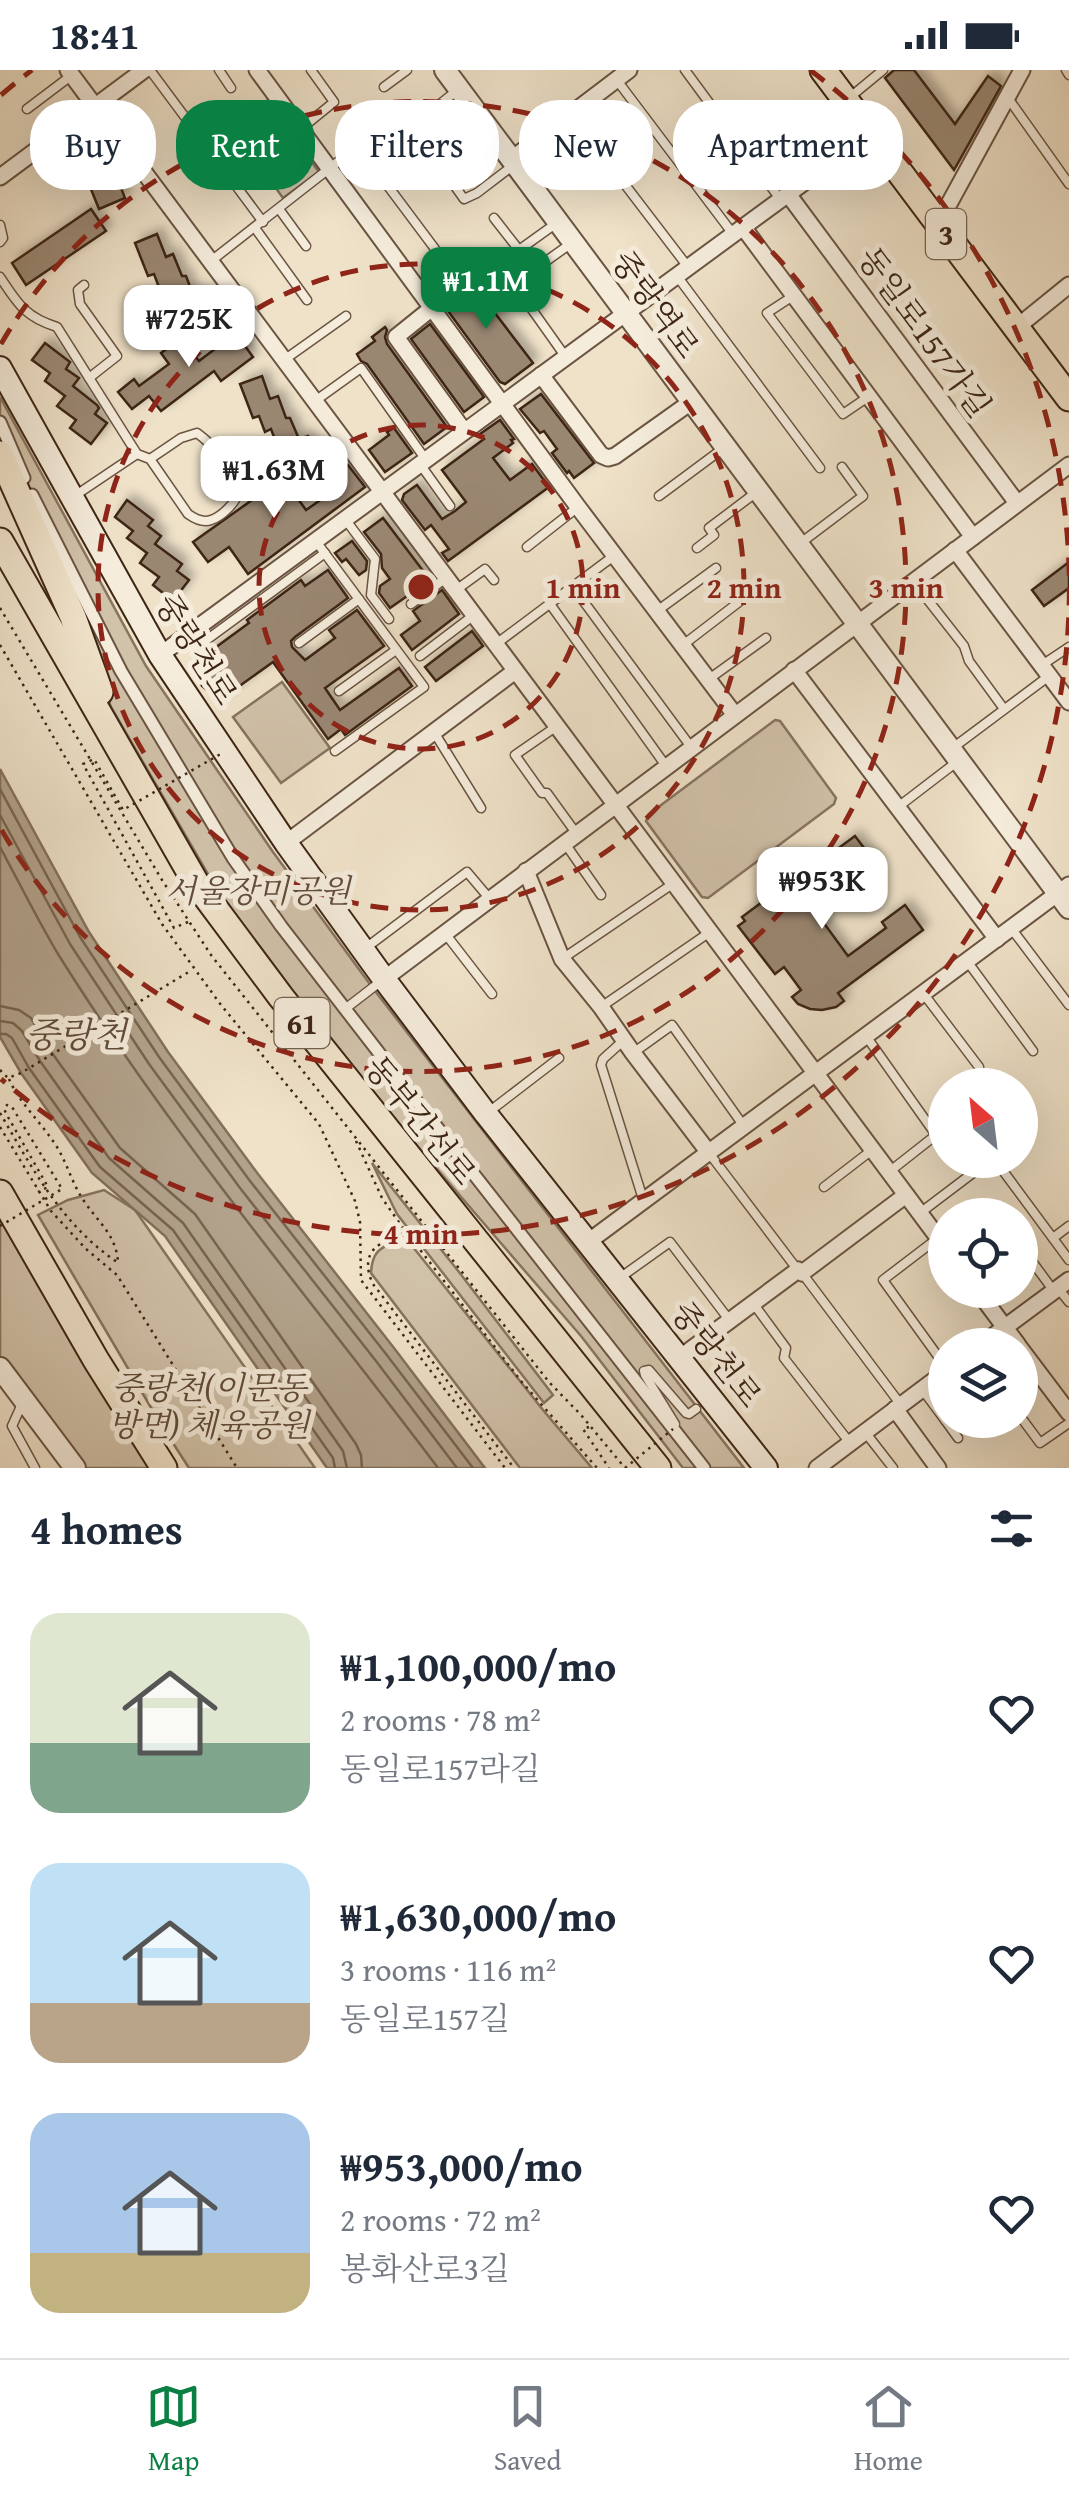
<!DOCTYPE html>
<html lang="en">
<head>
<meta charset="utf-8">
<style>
	:root { --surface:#fff; --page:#f6f6f7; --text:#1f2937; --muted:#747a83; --line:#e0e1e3; --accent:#0b8043 }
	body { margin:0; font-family:"Gentium Book Plus","Noto Serif KR",serif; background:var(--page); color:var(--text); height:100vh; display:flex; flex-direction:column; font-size:38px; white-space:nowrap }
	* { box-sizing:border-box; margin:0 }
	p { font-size:32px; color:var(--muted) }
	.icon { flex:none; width:55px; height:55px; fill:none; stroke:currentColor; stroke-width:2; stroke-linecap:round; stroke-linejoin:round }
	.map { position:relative; height:1398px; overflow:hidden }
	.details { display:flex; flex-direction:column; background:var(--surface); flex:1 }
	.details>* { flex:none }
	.guide { position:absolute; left:30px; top:30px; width:1010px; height:90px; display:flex; gap:20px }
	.needle { width:65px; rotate:332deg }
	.controls { position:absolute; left:928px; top:998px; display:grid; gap:20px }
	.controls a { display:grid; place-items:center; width:110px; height:110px; border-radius:50%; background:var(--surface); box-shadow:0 10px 40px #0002; font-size:50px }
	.price { position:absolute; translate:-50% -85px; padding:0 22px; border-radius:20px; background:#fff; color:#222; font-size:32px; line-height:65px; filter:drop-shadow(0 2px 5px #0008) }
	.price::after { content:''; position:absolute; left:50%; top:60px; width:30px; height:22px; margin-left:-15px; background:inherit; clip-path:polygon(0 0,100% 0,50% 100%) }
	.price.selected { background:var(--accent); color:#fff }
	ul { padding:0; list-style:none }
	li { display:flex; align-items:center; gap:30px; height:250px; padding:0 30px }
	li span { display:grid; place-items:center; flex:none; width:280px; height:200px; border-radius:30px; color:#555 }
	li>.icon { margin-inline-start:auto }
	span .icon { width:120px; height:120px; fill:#fffc; stroke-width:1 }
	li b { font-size:42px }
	h2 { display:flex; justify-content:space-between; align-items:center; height:120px; padding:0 30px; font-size:42px }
	.tag { padding:0 35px; border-radius:40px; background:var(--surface); box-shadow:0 10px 40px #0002; font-size:35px; line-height:90px }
	.tag.selected { background:var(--accent); color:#fff }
	.status { display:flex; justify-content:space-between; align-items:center; height:70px; padding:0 50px; background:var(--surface); direction:ltr }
	.status svg { height:28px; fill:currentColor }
	.menu { display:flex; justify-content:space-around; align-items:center; height:140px; border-top:2px solid var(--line); background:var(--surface); font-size:28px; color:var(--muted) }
	.menu a { display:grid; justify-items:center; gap:5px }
	.menu .selected { color:var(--accent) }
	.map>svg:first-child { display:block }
</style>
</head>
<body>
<div class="status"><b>18:41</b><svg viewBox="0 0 49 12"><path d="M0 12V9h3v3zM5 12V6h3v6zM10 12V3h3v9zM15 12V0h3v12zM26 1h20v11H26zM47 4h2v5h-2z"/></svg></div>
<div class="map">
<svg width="1069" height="1398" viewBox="0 0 1069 1398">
	<defs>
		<filter id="shadow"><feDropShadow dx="6" dy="-6" stdDeviation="5" flood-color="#0004"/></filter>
	</defs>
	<rect width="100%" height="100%" fill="#efe2c9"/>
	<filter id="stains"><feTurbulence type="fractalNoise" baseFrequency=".002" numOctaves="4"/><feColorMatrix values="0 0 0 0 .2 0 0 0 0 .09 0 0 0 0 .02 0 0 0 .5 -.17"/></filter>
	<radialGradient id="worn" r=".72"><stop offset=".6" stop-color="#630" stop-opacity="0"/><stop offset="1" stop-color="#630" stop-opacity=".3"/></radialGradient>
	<g fill="#d1c2aa" stroke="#87745f" stroke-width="2.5">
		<polygon points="266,31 319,102 283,128 232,57"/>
		<polygon points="0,327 146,596 273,782 372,917 744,1398 683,1398 581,1266 343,990 223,830 111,637 77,545 0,373"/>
		<polygon points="282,612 330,678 281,713 233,647"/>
		<polygon points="775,650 780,651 836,728 834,734 708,828 702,827 646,751 649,744"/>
		<polygon points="372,1093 459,1202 553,1325 544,1333 397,1144"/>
		<polygon points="104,1120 135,1140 315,1398 189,1398 160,1353 38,1145 68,1130"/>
		<polygon points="0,1143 151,1398 78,1398 0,1294"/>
		<path d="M395 1172 413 1177 543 1340 592 1398H520L371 1203C372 1184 378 1178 395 1172Z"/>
	</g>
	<polygon fill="#b2a28b" stroke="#83705b" stroke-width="2.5" points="0,699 89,862 168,982 258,1104 394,1278 485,1398 327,1398 165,1166 92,1103 21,1003 0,967"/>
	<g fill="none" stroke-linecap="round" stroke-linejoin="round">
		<g stroke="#786450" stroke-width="2.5">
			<polyline points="0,719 80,867 159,987 250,1111 386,1284 473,1398"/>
			<polyline points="0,745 70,874 149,994 240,1118 376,1291 457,1398"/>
			<path d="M0 777C19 812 37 849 58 884 171 1065 310 1228 438 1398"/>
			<polyline points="0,936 19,940 31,948 52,983 120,1078 195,1144 356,1374 361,1385 362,1398"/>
			<polyline points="0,951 13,953 22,961 40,991 109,1088 183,1153 343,1381 347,1398"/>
			<polyline points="0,964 6,964 12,968 29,998 100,1097 173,1160 333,1388 335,1398"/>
		</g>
	</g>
	<g fill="#9a8772" stroke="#3d2514" stroke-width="2.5" filter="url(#shadow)">
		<polygon points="894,0 914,0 955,54 988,6 1001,16 954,100 885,8"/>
		<polygon points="100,84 109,106 115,103 125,128 99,139 80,92"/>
		<polygon points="91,139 106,161 26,215 12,193"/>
		<polygon points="157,164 166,187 173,184 182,206 186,206 194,227 203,224 213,249 189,258 184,244 177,246 166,217 160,220 154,204 148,206 135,173"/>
		<polygon points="469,209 533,293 505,314 500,312 440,230"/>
		<polygon points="240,251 249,263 240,269 253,287 221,311 214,301 161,341 149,326 132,339 118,322 134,309 139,316 169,294 161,283 181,268 199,291 224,272 219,267"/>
		<polygon points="430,254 484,327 464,342 411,269"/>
		<polygon points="385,257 387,260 385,267 387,274 447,357 424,374 367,294 361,291 357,284 375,271 372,267"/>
		<polygon points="45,273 70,292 66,299 79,308 73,316 97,335 99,338 95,344 107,353 91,374 70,358 76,350 57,336 65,326 45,311 50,303 32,290"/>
		<polygon points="262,306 270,329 278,326 286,348 290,348 299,369 308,366 318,391 287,402 271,359 265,362 259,346 253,348 240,314"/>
		<polygon points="541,324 594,393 574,408 569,401 567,403 552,383 557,379 544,361 540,363 520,339"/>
		<polygon points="500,350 514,369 511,370 513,373 493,388 510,410 532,394 549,417 448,491 442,483 449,479 431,455 425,460 402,430 404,424 417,415 442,449 455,441 466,432 442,400 484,369 480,364"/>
		<polygon points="394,358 412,383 385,402 369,380 389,365 387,362"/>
		<polygon points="348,395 365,417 248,504 229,477 208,492 193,472 283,408 306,440 329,424 322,414"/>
		<polygon points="127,430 153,450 148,456 161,466 155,474 182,494 177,501 189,510 173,531 153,515 159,507 140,493 147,483 127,468 133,461 115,447"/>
		<polygon points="383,448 430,510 390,538 379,523 380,516 390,509 382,498 381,484 364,462"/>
		<polygon points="352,471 367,491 366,500 359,505 346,489 342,492 335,483"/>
		<polygon points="1069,492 1069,518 1044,536 1032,520"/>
		<polygon points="328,500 348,528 295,567 291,571 292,577 305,590 335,568 329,560 357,540 384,576 325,618 340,640 399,598 412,616 345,665 341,659 328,669 273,592 220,630 202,616 193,594 249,553 247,550 301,510 305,516"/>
		<polygon points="442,520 459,544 412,580 401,565 420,551 413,541"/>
		<polygon points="472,561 483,576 436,611 425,597"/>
		<polygon points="855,766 877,795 815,841 848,886 886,858 882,852 905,835 923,860 838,923 844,931 836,937 822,940 810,939 798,934 792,927 801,920 784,897 775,904 738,856 745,851 742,847 769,827 770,828 792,812 797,819 837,790 832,783"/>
	</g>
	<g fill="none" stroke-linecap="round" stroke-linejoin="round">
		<defs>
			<g id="service">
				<polyline points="150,0 263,152"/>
				<polyline points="219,0 231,18"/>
				<polyline points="685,0 780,129"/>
				<polyline points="1066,0 1069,5"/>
				<polyline points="616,9 733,164"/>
				<polyline points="384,17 407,0"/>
				<polyline points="459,19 412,56 464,129 477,123 515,94"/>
				<polyline points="849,28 883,0"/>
				<polyline points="1008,28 1069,114"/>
				<polyline points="27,39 72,5"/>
				<polyline points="571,44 688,197"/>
				<polyline points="302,58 334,32 311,0"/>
				<polyline points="279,139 306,176"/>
				<polyline points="494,148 519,180 558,152"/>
				<polyline points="0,155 3,168 0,172"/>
				<polyline points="255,158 307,230"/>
				<polyline points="211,191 358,76 450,199 421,222"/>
				<polyline points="677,206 820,398"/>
				<path d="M0 207C18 234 25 247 57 257L137 384 150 389 188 444C195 449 203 453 211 450 221 447 237 432 238 422 240 404 211 373 197 363L181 368 150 389"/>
				<polyline points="84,215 78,220 80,234 117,286 89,308"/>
				<polyline points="793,226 767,243 843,344 868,327"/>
				<polyline points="565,286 514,214 573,172"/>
				<polyline points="284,290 346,246"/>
				<polyline points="315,331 361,298 426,390"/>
				<polyline points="420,394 450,436"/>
				<polyline points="76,425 137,384"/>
				<polyline points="659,426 725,377"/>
				<polyline points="345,449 375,489 371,525 389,549"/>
				<polyline points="315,470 424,617 335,681"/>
				<polyline points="802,472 863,426 842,397"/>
				<polyline points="527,477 578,437"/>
				<polyline points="697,478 714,465 709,458 758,421"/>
				<polyline points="913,511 964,576 969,591 1004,639"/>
				<polyline points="573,517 691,677"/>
				<polyline points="456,520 485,499 494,510"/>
				<polyline points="411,534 446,508"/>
				<polyline points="550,534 666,696"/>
				<polyline points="657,541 716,498"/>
				<polyline points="205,571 325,483"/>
				<polyline points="299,573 359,529"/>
				<polyline points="496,574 615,485"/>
				<polyline points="683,575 739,532"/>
				<polyline points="420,586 474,545"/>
				<polyline points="1042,595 1069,577"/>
				<polyline points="709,609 766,568"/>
				<polyline points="339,621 396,580"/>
				<polyline points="557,656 515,685 542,723 547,723 576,763"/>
				<polyline points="434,662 481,738"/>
				<polyline points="954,677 1049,606"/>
				<polyline points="898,737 958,691"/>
				<polyline points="564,772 601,825"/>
				<polyline points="1011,858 1069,935"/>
				<polyline points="444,862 492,924"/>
				<polyline points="367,877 467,802 489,828"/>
				<polyline points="562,889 674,813"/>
				<polyline points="967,891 1033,981"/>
				<polyline points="923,923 979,997"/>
				<polyline points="601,937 710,862"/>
				<polyline points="345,939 380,912"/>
				<polyline points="866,966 936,1065 889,1102"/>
				<polyline points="624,970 603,989 601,995 643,1129"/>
				<polyline points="633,983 672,955 743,1055"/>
				<polyline points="490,1041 559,988"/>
				<polyline points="709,1083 797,1199"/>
				<polyline points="995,1090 1069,1190"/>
				<polyline points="824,1117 872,1080"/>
				<polyline points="920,1143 990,1090"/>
				<polyline points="938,1168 883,1210 945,1296"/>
				<polyline points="1053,1168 1069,1156"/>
				<polyline points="1020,1175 1053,1220"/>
				<polyline points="802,1203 901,1335"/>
				<polyline points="621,1207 670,1172 730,1251"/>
				<polyline points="1058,1218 1069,1232"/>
				<polyline points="753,1233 786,1278 784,1288 850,1373"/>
				<polyline points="922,1319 945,1350"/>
				<polyline points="22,1334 12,1356 35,1398"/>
				<polyline points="1020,1346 1040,1373 1069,1353"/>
				<polyline points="945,1350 958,1368"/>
				<polyline points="675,1354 645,1305 644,1301 649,1300 686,1343 689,1344 696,1339"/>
				<polyline points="865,1362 893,1398"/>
			</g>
			<g id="pedestrian">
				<polyline points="0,352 24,408"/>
				<polyline points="32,425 121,601 233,788 281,856 400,1010 704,1398"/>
			</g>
			<g id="minor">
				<polyline points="68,0 945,1177"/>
				<polyline points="257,0 578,437 735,645"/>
				<polyline points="512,89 629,0"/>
				<polyline points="0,107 144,0"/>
				<polyline points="788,124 1017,433"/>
				<polyline points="938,154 1022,0"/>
				<polyline points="743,157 973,467"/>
				<polyline points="432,238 396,267 464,361"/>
				<polyline points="1016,258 1069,215"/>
				<polyline points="541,305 601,385 608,388 615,386 691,332"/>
				<polyline points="955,480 1069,632"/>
				<polyline points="160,585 870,64"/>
				<polyline points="794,600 997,869"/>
				<polyline points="286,773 515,601"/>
				<polyline points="526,801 562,889 601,937 633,983 709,1083"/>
				<polyline points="384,909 1069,395"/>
				<polyline points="588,1172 1069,815"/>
				<polyline points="977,1220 1018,1275"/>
				<polyline points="981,1275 1069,1210"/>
				<polyline points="1020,1278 1069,1343"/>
				<polyline points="678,1289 798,1200 802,1203 906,1125"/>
				<polyline points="895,1339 938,1398"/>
				<polyline points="817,1398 945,1302"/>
			</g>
			<g id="tertiary">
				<polyline points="445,0 1069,838"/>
				<polyline points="0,1298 75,1398"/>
			</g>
			<polyline id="secondary" points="0,298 160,585 286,773 384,909 486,1044 766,1398"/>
			<polyline id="primary" points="823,0 1069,328"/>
			<g id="trunk">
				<polyline points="0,384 73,547 100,622"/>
				<polyline points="0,471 196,813 281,927 658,1398"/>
				<polyline points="0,1123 96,1290 164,1398"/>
			</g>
		</defs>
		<use href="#service" stroke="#6a5441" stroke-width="11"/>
		<use href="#pedestrian" stroke="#6a5441" stroke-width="15"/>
		<use href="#minor" stroke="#6a5441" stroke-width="19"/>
		<use href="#tertiary" stroke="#6a5441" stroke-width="24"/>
		<use href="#secondary" stroke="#3d2514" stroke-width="26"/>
		<use href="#primary" stroke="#3d2514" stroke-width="29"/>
		<use href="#trunk" stroke="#3d2514" stroke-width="29"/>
		<g stroke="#3d2514" stroke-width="2.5" stroke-dasharray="2.5 5" stroke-linecap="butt">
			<polyline points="0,538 162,810 211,885 549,1312 581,1345 625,1398"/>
			<polyline points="0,575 162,854 221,935 319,1054 355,1131 360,1152 361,1210 505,1398"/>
			<polyline points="0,1000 8,1008 21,1003 192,900"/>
			<path d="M9 1009C20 1034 40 1051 55 1074 67 1092 72 1114 84 1131 98 1152 117 1166 118 1193"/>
			<path d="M0 1043C32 1098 62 1155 117 1192"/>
			<polyline points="0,1057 51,1141 86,1179 117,1205 237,1398"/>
			<polyline points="356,1071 382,1128 398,1151 521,1311 597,1398"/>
			<path d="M409 1168C379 1167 358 1183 373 1214L514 1398"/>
			<polyline points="589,1357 583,1359 609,1398"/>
		</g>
		<use href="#service" stroke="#f5ecdc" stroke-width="8"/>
		<use href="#pedestrian" stroke="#f5ecdc" stroke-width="11"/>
		<use href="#minor" stroke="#f5ecdc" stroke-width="15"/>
		<use href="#tertiary" stroke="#f5ecdc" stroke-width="20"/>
		<use href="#secondary" stroke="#f5ecdc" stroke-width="22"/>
		<use href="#primary" stroke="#efe2c9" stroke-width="25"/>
		<use href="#trunk" stroke="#efe2c9" stroke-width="25"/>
		<g stroke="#3d2514" stroke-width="2.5" stroke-dasharray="2.5 5" stroke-linecap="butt">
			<polyline points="188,852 174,858 83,694 94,689 123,740 224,682"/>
			<polyline points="0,1156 62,1119 12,1037 7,1035 4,1039 8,1047 48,1117 38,1122"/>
			<polyline points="625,1398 673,1359"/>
		</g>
	</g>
	<g fill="none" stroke="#8f2418" stroke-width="5" stroke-dasharray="18 12">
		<circle cx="421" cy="517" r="162"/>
		<circle cx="421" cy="517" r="323"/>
		<path d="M1 274A485 485 0 1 1 1 759"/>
		<path d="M1 25A647 647 0 0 1 32 0M810 0A647 647 0 1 1 1 1009"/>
	</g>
	<g text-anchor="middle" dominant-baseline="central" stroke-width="10" stroke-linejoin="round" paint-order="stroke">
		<g fill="#f5ecdc" stroke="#746150" stroke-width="2.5">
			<rect x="926" y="139" width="40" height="50" rx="8"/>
			<rect x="274.5" y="928" width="55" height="50" rx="8"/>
		</g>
		<g font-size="30" font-weight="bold" fill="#3d2514">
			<text x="946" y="164">3</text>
			<text x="302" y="953">61</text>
		</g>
		<g font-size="32" fill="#3d2514" stroke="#f5ecdc">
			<text transform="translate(656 234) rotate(54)">중랑역로</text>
			<text transform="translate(925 262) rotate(54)">동일로157가길</text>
			<text transform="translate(197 579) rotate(58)">중랑천로</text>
			<text transform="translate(421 1050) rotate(51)">동부간선로</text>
			<text transform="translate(717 1284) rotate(52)">중랑천로</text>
		</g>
		<g font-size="32" font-style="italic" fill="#624c3a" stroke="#f5ecdc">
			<text x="258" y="820">서울장미공원</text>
			<text x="209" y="1317">중랑천(이문동<tspan x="209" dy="37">방면) 체육공원</tspan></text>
		</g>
		<g font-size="35" font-style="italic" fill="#604a38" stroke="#f5ecdc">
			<text x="76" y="964">중랑천</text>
		</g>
	</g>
	<circle cx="421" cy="517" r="15" fill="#8f2418" stroke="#f5ecdc" stroke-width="5"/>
	<g font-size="30" text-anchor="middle" font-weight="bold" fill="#8f2418" stroke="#f5ecdc" stroke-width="10" stroke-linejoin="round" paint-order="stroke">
		<text x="583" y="528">1 min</text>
		<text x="744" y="528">2 min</text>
		<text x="906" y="528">3 min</text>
		<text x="421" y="1174">4 min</text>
	</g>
	<rect width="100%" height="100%" filter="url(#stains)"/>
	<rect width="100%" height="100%" fill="url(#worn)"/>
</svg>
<div class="controls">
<a><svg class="needle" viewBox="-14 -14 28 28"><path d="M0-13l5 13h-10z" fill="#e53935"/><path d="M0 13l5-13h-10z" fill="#747a83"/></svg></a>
<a><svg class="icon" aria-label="locate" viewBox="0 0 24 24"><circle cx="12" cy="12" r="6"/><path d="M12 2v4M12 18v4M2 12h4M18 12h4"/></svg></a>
<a><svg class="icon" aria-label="layers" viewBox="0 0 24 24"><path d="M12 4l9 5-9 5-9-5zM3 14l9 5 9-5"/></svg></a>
</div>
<b class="price selected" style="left:486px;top:262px">₩1.1M</b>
<b class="price" style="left:189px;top:300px">₩725K</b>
<b class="price" style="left:274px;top:451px">₩1.63M</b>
<b class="price" style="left:822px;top:862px">₩953K</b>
<div class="guide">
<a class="tag">Buy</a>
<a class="tag selected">Rent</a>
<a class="tag">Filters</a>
<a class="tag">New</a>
<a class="tag">Apartment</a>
</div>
</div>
<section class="details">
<h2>4 homes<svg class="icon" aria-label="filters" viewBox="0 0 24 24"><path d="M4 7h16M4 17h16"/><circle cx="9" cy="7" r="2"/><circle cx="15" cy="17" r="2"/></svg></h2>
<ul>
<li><span style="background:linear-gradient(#dfe7d0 65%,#7fa58c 0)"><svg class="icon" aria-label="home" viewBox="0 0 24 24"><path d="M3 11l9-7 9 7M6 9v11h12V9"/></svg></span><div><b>₩1,100,000/mo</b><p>2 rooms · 78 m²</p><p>동일로157라길</p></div><svg class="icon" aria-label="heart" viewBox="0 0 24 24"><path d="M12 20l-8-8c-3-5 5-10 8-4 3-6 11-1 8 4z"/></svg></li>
<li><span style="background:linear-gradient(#bfe0f5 70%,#b9a48a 0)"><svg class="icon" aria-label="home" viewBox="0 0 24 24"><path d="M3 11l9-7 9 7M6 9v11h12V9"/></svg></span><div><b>₩1,630,000/mo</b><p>3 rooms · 116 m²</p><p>동일로157길</p></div><svg class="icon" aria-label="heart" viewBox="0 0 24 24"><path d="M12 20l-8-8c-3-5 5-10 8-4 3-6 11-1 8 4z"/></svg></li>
<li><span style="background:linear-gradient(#a9c7e8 70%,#c2b280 0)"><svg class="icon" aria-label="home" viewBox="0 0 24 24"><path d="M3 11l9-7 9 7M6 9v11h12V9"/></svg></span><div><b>₩953,000/mo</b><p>2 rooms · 72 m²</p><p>봉화산로3길</p></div><svg class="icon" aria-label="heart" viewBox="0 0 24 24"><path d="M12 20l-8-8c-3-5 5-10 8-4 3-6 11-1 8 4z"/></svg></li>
</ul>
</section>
<nav class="menu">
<a class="selected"><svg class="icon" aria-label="map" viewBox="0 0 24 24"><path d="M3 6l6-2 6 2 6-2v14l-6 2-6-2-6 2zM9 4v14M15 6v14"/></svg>Map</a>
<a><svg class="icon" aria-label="saved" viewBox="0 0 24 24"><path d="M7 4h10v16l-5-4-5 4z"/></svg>Saved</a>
<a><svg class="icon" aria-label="home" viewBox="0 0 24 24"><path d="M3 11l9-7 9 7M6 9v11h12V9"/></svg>Home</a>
</nav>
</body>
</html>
